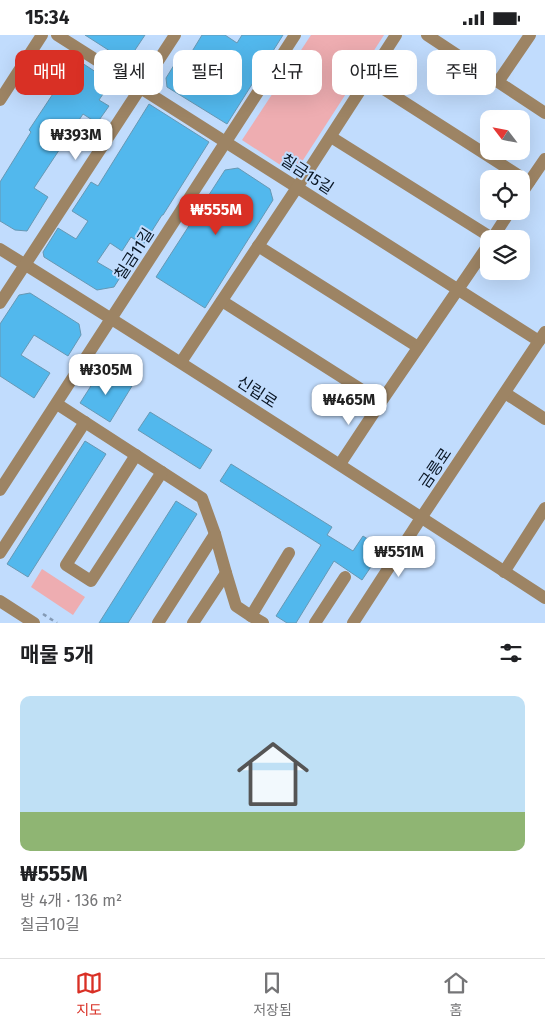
<!DOCTYPE html>
<html lang="ko">
<head>
<meta charset="utf-8">
<style>
	:root { --surface:#fff; --page:#f2f2f2; --text:#202124; --muted:#757577; --line:#e0e0e0; --accent:#d93025 }
	body { margin:0; font-family:"Fira Sans","Noto Sans KR",sans-serif; background:var(--page); color:var(--text); height:100vh; display:flex; flex-direction:column; font-size:19px; white-space:nowrap }
	* { box-sizing:border-box; margin:0 }
	p { font-size:16px; color:var(--muted) }
	.icon { flex:none; width:28px; height:28px; fill:none; stroke:currentColor; stroke-width:2; stroke-linecap:round; stroke-linejoin:round }
	.map { position:relative; height:588px; overflow:hidden }
	.panel { display:flex; flex-direction:column; background:var(--surface); flex:1 }
	.panel>* { flex:none }
	.hud { position:absolute; left:15px; top:15px; width:515px; height:45px; display:flex; gap:10px }
	.needle { width:32px; rotate:302deg }
	.fabs { position:absolute; left:480px; top:75px; display:grid; gap:10px }
	.fabs a { display:grid; place-items:center; width:50px; height:50px; border-radius:10px; background:var(--surface); box-shadow:0 5px 20px #0002; font-size:25px }
	.price { position:absolute; translate:-50% -42px; padding:0 11px; border-radius:10px; background:#fff; color:#222; font-size:16px; line-height:32px; filter:drop-shadow(0 1px 2px #0008) }
	.price::after { content:''; position:absolute; left:50%; top:30px; width:15px; height:11px; margin-left:-8px; background:inherit; clip-path:polygon(0 0,100% 0,50% 100%) }
	.price.current { background:var(--accent); color:#fff }
	ul { padding:0; list-style:none }
	li { display:grid; align-content:center; gap:10px; height:265px; padding:0 20px }
	li+li { border-top:1px solid var(--line) }
	li span { display:grid; place-items:center; height:155px; border-radius:10px; color:#555 }
	li>.icon { margin-inline-start:auto }
	span .icon { width:90px; height:90px; fill:#fffc; stroke-width:1 }
	li b { font-size:21px }
	h2 { display:flex; justify-content:space-between; align-items:center; height:60px; padding:0 20px; font-size:21px }
	.chip { padding:0 18px; border-radius:10px; background:var(--surface); box-shadow:0 5px 20px #0002; font-size:18px; line-height:45px }
	.chip.current { background:var(--accent); color:#fff }
	.status { display:flex; justify-content:space-between; align-items:center; height:35px; padding:0 25px; background:var(--surface); direction:ltr }
	.status svg { height:14px; fill:currentColor }
	.menu { display:flex; justify-content:space-around; align-items:center; height:70px; border-top:1px solid var(--line); background:var(--surface); font-size:14px; color:var(--muted) }
	.menu a { display:grid; justify-items:center; gap:2px }
	.menu .current { color:var(--accent) }
	.map>svg:first-child { display:block }
</style>
</head>
<body>
<div class="status"><b>15:34</b><svg viewBox="0 0 49 12"><path d="M0 12V9h3v3zM5 12V6h3v6zM10 12V3h3v9zM15 12V0h3v12zM26 1h20v11H26zM47 4h2v5h-2z"/></svg></div>
<div class="map">
<svg width="545" height="588" viewBox="0 0 545 588">
	<rect width="100%" height="100%" fill="#c1dcfd"/>
	<g fill="#eeadb1">
		<polygon points="311,0 384,0 294,139 242,105"/>
		<polygon points="42,534 85,562 73,580 31,552"/>
	</g>
	<g fill="#52b8ed" stroke="#6698b4">
		<polygon points="85,0 145,0 127,27"/>
		<polygon points="202,0 225,0 237,8 242,0 283,0 227,89 167,52 166,43 181,19 188,23"/>
		<polygon points="76,24 111,47 99,65 109,71 97,88 83,79 34,153 48,162 27,196 15,195 0,186 0,147 31,97 29,95"/>
		<polygon points="149,69 209,107 163,180 162,180 143,210 131,202 122,216 110,208 97,227 121,241 114,252 97,255 44,222 43,217 58,193 76,204 88,186 72,176 91,147 98,151"/>
		<polygon points="238,133 270,154 273,165 205,273 156,242 225,135"/>
		<polygon points="30,258 79,289 81,300 68,321 34,300 21,320 50,338 34,363 0,341 0,289 19,260"/>
		<polygon points="111,337 132,351 110,387 80,368 98,340 106,345"/>
		<polygon points="150,377 212,415 200,434 138,395"/>
		<polygon points="85,406 106,419 28,542 7,529"/>
		<polygon points="231,429 332,492 327,500 353,516 363,501 383,514 362,545 334,526 296,588 287,588 276,581 321,510 220,446"/>
		<polygon points="176,466 197,479 128,588 99,588"/>
	</g>
	<g fill="none" stroke-linecap="round" stroke-linejoin="round">
		<polyline stroke="#849ab5" stroke-width="2.5" stroke-dasharray="4 4" stroke-linecap="butt" points="43,579 57,588"/>
		<g stroke="#9d8464" stroke-width="12">
			<polyline points="57,0 539,306"/>
			<polyline points="427,0 545,78"/>
			<polyline points="368,44 529,147"/>
			<polyline points="498,47 530,0"/>
			<polyline points="0,65 42,0"/>
			<polyline points="331,102 492,203"/>
			<polyline points="521,159 545,124"/>
			<polyline points="492,204 510,176"/>
			<polyline points="258,211 418,312"/>
			<path d="M0 214C183 328 364 445 545 563"/>
			<polyline points="222,266 381,367"/>
			<polyline points="0,268 175,0"/>
			<polyline points="181,327 310,133 396,0"/>
			<polyline points="505,358 545,384"/>
			<polyline points="57,369 202,463 215,499 226,538 236,571 251,581"/>
			<polyline points="136,420 66,530 91,546 162,437"/>
			<polyline points="340,429 381,367 489,209"/>
			<polyline points="0,455 295,0"/>
			<polyline points="0,518 85,387"/>
			<polyline points="504,537 545,473"/>
			<polyline points="0,566 34,588"/>
			<polyline points="158,588 215,499"/>
			<polyline points="193,588 226,538"/>
			<polyline points="263,588 251,581 289,518"/>
			<polyline points="315,588 345,542"/>
			<polyline points="353,588 421,483 545,297"/>
		</g>
	</g>
	<g text-anchor="middle" dominant-baseline="central" stroke-width="4" stroke-linejoin="round" paint-order="stroke">
		<g font-size="16" fill="#081422" stroke="#c1dcfd">
			<text transform="translate(307 139) rotate(33)">칠금15길</text>
			<text transform="translate(134 219) rotate(-57)">칠금11길</text>
			<text transform="translate(257 357) rotate(33)">신립로</text>
			<text transform="translate(435 433) rotate(-56)">금릉로</text>
		</g>
	</g>
</svg>
<div class="fabs">
<a><svg class="needle" viewBox="-14 -14 28 28"><path d="M0-13l5 13h-10z" fill="#e53935"/><path d="M0 13l5-13h-10z" fill="#757577"/></svg></a>
<a><svg class="icon" aria-label="locate" viewBox="0 0 24 24"><circle cx="12" cy="12" r="6"/><path d="M12 2v4M12 18v4M2 12h4M18 12h4"/></svg></a>
<a><svg class="icon" aria-label="layers" viewBox="0 0 24 24"><path d="M12 4l9 5-9 5-9-5zM3 14l9 5 9-5"/></svg></a>
</div>
<b class="price" style="left:76px;top:126px">₩393M</b>
<b class="price current" style="left:216px;top:201px">₩555M</b>
<b class="price" style="left:106px;top:361px">₩305M</b>
<b class="price" style="left:349px;top:391px">₩465M</b>
<b class="price" style="left:399px;top:543px">₩551M</b>
<div class="hud">
<a class="chip current">매매</a>
<a class="chip">월세</a>
<a class="chip">필터</a>
<a class="chip">신규</a>
<a class="chip">아파트</a>
<a class="chip">주택</a>
</div>
</div>
<section class="panel">
<h2>매물 5개<svg class="icon" aria-label="filters" viewBox="0 0 24 24"><path d="M4 7h16M4 17h16"/><circle cx="9" cy="7" r="2"/><circle cx="15" cy="17" r="2"/></svg></h2>
<ul>
<li><span style="background:linear-gradient(#bfe0f5 75%,#8fb573 0)"><svg class="icon" aria-label="home" viewBox="0 0 24 24"><path d="M3 11l9-7 9 7M6 9v11h12V9"/></svg></span><div><b>₩555M</b><p>방 4개 · 136 m²</p><p>칠금10길</p></div></li>
</ul>
</section>
<nav class="menu">
<a class="current"><svg class="icon" aria-label="map" viewBox="0 0 24 24"><path d="M3 6l6-2 6 2 6-2v14l-6 2-6-2-6 2zM9 4v14M15 6v14"/></svg>지도</a>
<a><svg class="icon" aria-label="saved" viewBox="0 0 24 24"><path d="M7 4h10v16l-5-4-5 4z"/></svg>저장됨</a>
<a><svg class="icon" aria-label="home" viewBox="0 0 24 24"><path d="M3 11l9-7 9 7M6 9v11h12V9"/></svg>홈</a>
</nav>
</body>
</html>
